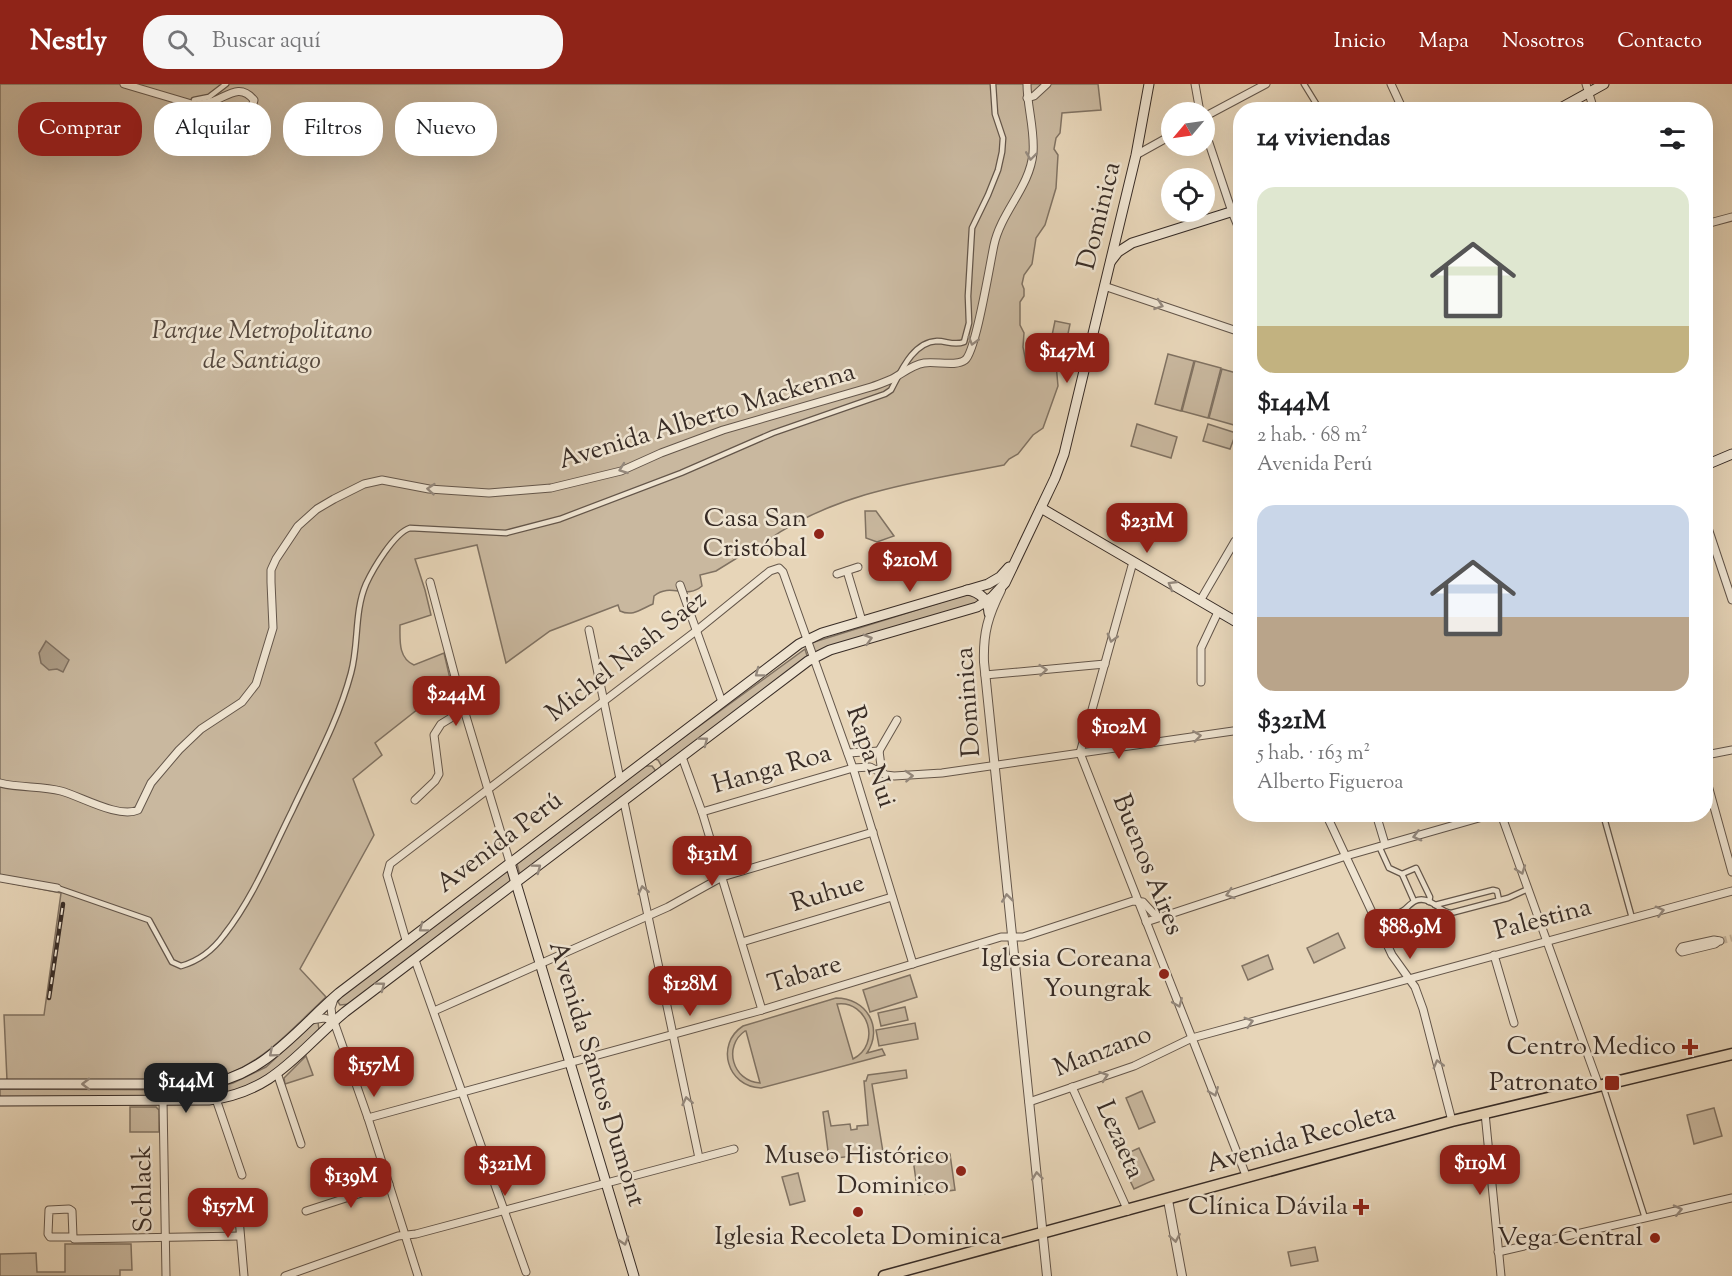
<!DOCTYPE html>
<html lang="es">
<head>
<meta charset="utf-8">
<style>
	:root { --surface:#fff; --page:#f6f6f6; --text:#202124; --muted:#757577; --accent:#8f2418 }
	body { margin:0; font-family:"Sorts Mill Goudy",serif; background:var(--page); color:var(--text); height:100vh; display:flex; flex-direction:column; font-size:22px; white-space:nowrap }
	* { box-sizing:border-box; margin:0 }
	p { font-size:20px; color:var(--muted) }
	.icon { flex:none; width:33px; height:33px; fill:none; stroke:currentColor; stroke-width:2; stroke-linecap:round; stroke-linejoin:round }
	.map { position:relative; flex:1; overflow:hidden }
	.panel { position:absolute; left:1233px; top:18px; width:480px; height:720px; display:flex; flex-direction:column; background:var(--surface); border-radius:24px; box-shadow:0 6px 24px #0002 }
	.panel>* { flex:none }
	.banner { position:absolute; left:18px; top:18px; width:570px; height:54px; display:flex; gap:12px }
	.needle { width:39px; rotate:241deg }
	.tools { position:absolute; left:1161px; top:18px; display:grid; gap:12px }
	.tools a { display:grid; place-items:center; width:54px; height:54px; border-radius:50%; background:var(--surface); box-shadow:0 6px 24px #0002; font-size:30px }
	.price { position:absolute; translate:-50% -51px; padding:0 14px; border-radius:12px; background:var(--accent); color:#fff; font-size:20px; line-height:39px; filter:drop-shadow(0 2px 3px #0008) }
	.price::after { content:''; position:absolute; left:50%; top:36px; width:18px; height:14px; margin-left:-9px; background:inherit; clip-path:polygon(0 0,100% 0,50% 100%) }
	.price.current { background:#222; color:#fff }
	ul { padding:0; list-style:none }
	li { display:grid; align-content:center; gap:12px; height:318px; padding:0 24px }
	li span { display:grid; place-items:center; height:186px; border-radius:18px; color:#555 }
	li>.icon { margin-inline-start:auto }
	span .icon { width:108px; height:108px; fill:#fffc; stroke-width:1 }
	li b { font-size:26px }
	h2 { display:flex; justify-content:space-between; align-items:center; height:72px; padding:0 24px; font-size:26px }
	.chip { padding:0 21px; border-radius:24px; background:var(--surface); box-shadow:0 6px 24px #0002; font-size:21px; line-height:54px }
	.chip.current { background:var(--accent); color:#fff }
	header { display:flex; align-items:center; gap:36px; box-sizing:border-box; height:84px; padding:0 30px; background:var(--accent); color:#fff }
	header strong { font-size:28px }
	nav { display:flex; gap:33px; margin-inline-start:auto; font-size:21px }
	.search { width:420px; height:54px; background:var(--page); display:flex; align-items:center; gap:15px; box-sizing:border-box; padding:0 21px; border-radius:24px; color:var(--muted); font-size:22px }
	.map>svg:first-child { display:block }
</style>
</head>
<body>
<header>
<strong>Nestly</strong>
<div class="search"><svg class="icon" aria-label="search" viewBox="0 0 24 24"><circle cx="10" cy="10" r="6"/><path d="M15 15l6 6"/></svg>Buscar aquí</div>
<nav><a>Inicio</a><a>Mapa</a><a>Nosotros</a><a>Contacto</a></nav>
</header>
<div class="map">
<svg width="1732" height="1192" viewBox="0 0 1732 1192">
	<rect width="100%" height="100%" fill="#e7d5b8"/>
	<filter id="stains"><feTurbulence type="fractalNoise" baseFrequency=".00333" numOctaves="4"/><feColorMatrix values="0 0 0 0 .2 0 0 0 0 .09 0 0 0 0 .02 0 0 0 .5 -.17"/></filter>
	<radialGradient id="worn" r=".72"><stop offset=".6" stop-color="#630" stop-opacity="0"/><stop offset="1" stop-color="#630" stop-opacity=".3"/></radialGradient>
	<g fill="#c9b89f" stroke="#807262" stroke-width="1.5" fill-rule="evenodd">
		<path d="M0 0H1098L1101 26 1062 29 1060 49 1056 54 1054 65 1058 71 1056 104 1045 141 1036 154 1032 180 1024 191 1022 200 1024 205V212L1020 218V241L1024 249 1023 263 1026 278 1032 280 1037 279 1041 267 1053 273 1056 280 1058 302 1043 344 1033 351 1018 370 1009 375 1004 381C923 397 838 407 768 456 763 459 759 464 755 468L745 469 716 487 700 491 702 502C686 516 671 498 654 512L653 520C641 525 633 533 620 527L618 521 550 547 506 579 477 461 415 475 425 506 431 531 400 541C400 556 398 574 414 581L444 569 451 599 375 659 382 671 353 695 374 751 300 885 326 913C296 941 267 975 228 990 220 994 210 995 201 997L7 996 4 931H44L61 809 0 797Z"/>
		<polygon points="1055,237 1070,240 1064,269 1049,266"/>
		<polygon points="1168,270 1194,277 1181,327 1155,320"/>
		<polygon points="1195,277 1221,284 1208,334 1182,327"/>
		<polygon points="1222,285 1240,290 1240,317 1234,341 1209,334"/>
		<polygon points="1137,340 1177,353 1171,374 1131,362"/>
		<polygon points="1208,340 1236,349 1230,365 1203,357"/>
		<polygon points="865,427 876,427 894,452 877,458 866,454"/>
		<polygon points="971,509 982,517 815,570 811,559"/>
		<polygon points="805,565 808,575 661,686 661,681 658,676 654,675"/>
		<polygon points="645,682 652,682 655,686 653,693 520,792 517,780"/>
		<polygon points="509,785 512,798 350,920 340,921 338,918 341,912"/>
		<polygon points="1338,849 1345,864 1314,879 1307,864"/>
		<polygon points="1268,871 1273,885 1248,896 1242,882"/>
		<polygon points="910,891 917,913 870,928 863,906"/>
		<path d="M836 914C866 914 884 943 867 969L882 965 885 971 761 1004C727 1003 715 960 743 942ZM837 920C868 916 882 960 853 975ZM745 947H746L760 999C732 997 723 962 745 947Z"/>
		<polygon points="905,923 908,936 881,942 878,929"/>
		<polygon points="318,938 319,946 297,969 257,1000 214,1013 0,1014 0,1005 204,1006 233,999 266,983 313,939"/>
		<polygon points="915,939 918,955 879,962 876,946"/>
		<polygon points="306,972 313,991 285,1000 284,994"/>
		<polygon points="906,986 907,994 872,1000 883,1068 829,1075 823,1028 828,1027 831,1042 850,1040 851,1046 857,1045 857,1042 868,1041 864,997 866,997 868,991"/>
		<polygon points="1142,1007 1155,1038 1139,1045 1126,1014"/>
		<polygon points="130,1023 156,1023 159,1026 159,1048 130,1048"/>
		<polygon points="1714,1024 1722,1052 1694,1060 1687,1031"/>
		<polygon points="1139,1064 1154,1096 1134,1105 1119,1073"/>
		<polygon points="950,1070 955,1106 918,1111 913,1075"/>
		<polygon points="798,1089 805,1117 790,1121 782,1093"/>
		<polygon points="65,1160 131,1160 132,1186 120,1186 120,1192 0,1192 0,1170 36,1169 37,1188 65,1188"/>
		<polygon points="1315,1163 1318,1177 1291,1182 1288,1168"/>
	</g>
	<polygon fill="#ac9c86" stroke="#7e6f60" stroke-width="1.5" points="46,557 69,576 63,588 57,585 49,586 41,579 39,569"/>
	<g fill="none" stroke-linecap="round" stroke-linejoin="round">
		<polyline stroke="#c4b39b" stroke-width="7" stroke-dasharray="7 3.5" stroke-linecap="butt" points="1720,857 1732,854"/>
		<defs>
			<g id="pedestrian">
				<polyline points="1304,0 1320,26"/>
				<polyline points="194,16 209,13 226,0"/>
				<polyline points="1603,730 1632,834"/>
				<polyline points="1379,762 1389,784 1402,790 1414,817"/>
				<polyline points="1402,790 1416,784 1430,813 1429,818"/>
				<path d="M57 804 149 836 172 878 181 882C199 877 213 866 224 851 253 814 271 769 292 727 313 682 338 638 351 589 359 560 354 528 366 500 373 485 394 449 410 444L506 449 560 435 681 389 773 349 885 310 891 306C901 287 913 258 937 257 947 257 954 262 964 258L969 239 968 212 972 144 988 111 998 86 1002 68 1003 54 995 30 993 0"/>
				<polyline points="1435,821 1493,806 1497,807 1499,816"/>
				<path d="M1377 838C1385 835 1396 831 1404 826 1411 820 1415 814 1425 816 1435 818 1441 828 1451 829L1508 814 1528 805"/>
				<polyline points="1603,1002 1645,1134"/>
			</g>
			<g id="minor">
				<path d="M124 0 195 21 238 36 250 31 254 16C241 0 230 10 214 17 208 19 201 20 195 21"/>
				<polyline points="1195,0 1200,28"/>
				<polyline points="1391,0 1403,26"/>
				<polyline points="1586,0 1594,26"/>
				<polyline points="1027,14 1034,12 1047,0"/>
				<polyline points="1204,33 1266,0"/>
				<polyline points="1204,44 1232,128 1240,147"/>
				<polyline points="1136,71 1172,51"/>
				<polyline points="1706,140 1732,133"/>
				<polyline points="1104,202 1240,248"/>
				<polyline points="1706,438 1732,516"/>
				<polyline points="1133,478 1080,669 1247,1094"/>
				<polyline points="847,487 862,537"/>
				<polyline points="837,490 858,483"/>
				<polyline points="430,498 462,619 510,779"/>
				<polyline points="680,501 722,618"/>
				<polyline points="1200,517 1235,457"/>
				<polyline points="589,546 620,695"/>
				<polyline points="985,591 1105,580"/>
				<polyline points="1201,598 1201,564 1218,528"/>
				<polyline points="879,667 897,636"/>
				<polyline points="879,667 882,689"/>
				<polyline points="848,669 879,667"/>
				<polyline points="1706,671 1732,666"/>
				<polyline points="682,673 702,728 762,926"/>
				<polyline points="1706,694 1732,788"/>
				<path d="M0 699C20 704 41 702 61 707 80 712 119 735 138 726L151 699 179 666 201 645 242 618 256 600 273 544 271 498V486L276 475 298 442 317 425 334 415 364 400 382 396 429 405 489 409 551 404 621 387 661 369 723 346 871 303C878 301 885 298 892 295 903 289 912 281 924 279 936 277 956 283 965 276 976 268 990 179 994 161 1001 128 1030 103 1033 69 1035 46 1027 22 1027 0"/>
				<polyline points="415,716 435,697 439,690 434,651 441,640 464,626"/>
				<polyline points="624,718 699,1074"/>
				<polyline points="702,728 853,684 870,683 886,691 894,692 942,689 1240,646"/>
				<polyline points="1326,730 1392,871 1415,903 1423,925 1452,1037"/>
				<polyline points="1376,730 1385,760"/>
				<polyline points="1501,730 1599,1002"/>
				<polyline points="0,794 57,804"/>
				<polyline points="1146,838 1346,772 1493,730"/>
				<polyline points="406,856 387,791 390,780 696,547 770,487 779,484 783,488 853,684 913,880"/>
				<polyline points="1719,857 1715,860 1682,868 1680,866 1682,863 1714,856 1720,857"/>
				<polyline points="742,858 892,813"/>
				<polyline points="1494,871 1514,939"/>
				<polyline points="415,876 526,1188"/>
				<polyline points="334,915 331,924 332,932 368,1034 418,1192"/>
				<polyline points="434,927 668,823 722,793 873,748"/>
				<polyline points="311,936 324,934 334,937"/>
				<polyline points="277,989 301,1060"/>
				<polyline points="1072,1003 1128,1127"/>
				<polyline points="216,1015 242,1091"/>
				<polyline points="163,1016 166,1192"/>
				<polyline points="1029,1018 1134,982 1192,954 1732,807"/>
				<polyline points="1485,1029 1501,1192"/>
				<polyline points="368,1034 762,926 1001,853 1023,853 1133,817 1143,818 1153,829 1160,833"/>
				<polyline points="237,1111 244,1192"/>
				<polyline points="306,1127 389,1100"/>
				<polyline points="73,1153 72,1127 69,1125 49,1126 48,1150 50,1153 73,1153 74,1155 240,1152"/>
				<polyline points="1498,1168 1732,1114"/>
				<polyline points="285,1192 398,1152 416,1150 734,1065"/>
			</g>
			<g id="tertiary">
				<path d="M1001 506C988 532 983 549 984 578L1047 1192"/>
				<polyline points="1168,1116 1182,1192"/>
			</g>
			<g id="secondary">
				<polyline points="1557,26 1604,0"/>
				<polyline points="1111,177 1118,168 1132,159 1240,125"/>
				<polyline points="1706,381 1732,370"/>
				<polyline points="1041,424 1240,540"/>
				<path d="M967 506C980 508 988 515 989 529"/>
				<polyline points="510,779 634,1192"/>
				<path d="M0 1000H202C262 995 297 945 339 909L799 560 822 549 988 500 1000 493 1009 483"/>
				<path d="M0 1017 209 1016C275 1008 298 967 345 928L808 577 830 566 977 523 992 513 1005 499 1055 394 1064 370 1136 71 1149 0"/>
			</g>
			<polyline id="primary" points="884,1192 1452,1037 1732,970"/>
		</defs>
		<use href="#pedestrian" stroke="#64564a" stroke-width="7"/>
		<use href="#minor" stroke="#64564a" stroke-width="9"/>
		<use href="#tertiary" stroke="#64564a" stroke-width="10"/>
		<use href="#secondary" stroke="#382c26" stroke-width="11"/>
		<use href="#primary" stroke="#382c26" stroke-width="13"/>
		<use href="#pedestrian" stroke="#efe4d1" stroke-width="4.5"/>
		<use href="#minor" stroke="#efe4d1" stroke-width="7"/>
		<use href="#tertiary" stroke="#efe4d1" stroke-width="8"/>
		<use href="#secondary" stroke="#efe4d1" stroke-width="9"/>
		<use href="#primary" stroke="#e7d5b8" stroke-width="10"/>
		<defs>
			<polyline id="rail" points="49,914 63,820"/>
		</defs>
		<use href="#rail" stroke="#382c26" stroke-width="4.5"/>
		<use href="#rail" stroke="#efe4d1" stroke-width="2" stroke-dasharray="7" stroke-linecap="butt"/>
	</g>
	<defs><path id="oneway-chevron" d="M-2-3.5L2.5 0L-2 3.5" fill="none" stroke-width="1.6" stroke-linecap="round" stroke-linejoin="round" transform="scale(1.5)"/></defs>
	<g stroke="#94887c">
		<use href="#oneway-chevron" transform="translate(1031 72) rotate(97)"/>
		<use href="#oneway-chevron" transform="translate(1159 221) rotate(19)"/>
		<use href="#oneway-chevron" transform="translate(973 257) rotate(106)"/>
		<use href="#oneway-chevron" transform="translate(623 385) rotate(160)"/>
		<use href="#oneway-chevron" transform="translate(431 405) rotate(-175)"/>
		<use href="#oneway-chevron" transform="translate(1172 501) rotate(-150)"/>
		<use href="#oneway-chevron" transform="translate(1112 554) rotate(105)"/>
		<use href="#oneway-chevron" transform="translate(868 555) rotate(-16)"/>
		<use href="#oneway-chevron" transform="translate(1043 586) rotate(-5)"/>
		<use href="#oneway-chevron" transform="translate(759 589) rotate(143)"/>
		<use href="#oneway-chevron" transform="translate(1197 652) rotate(-8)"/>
		<use href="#oneway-chevron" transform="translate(704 657) rotate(-37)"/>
		<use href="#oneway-chevron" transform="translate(909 692) rotate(-4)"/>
		<use href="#oneway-chevron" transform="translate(1417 752) rotate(165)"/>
		<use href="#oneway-chevron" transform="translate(537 784) rotate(-37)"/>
		<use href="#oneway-chevron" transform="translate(1521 786) rotate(70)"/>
		<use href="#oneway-chevron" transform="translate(643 806) rotate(-102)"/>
		<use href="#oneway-chevron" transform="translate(1230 810) rotate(162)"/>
		<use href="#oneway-chevron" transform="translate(1007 814) rotate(-96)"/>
		<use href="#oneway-chevron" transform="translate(1660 827) rotate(-15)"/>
		<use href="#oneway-chevron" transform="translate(423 844) rotate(143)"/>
		<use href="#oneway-chevron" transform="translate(381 902) rotate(-37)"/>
		<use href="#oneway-chevron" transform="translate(1178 919) rotate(68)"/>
		<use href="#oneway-chevron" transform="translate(1249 938) rotate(-16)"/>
		<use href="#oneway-chevron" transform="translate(273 969) rotate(140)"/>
		<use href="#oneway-chevron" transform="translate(1438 980) rotate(-105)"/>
		<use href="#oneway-chevron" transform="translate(1104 992) rotate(-19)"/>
		<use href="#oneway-chevron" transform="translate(86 1000) rotate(-180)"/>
		<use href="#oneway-chevron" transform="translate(1214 1008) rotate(68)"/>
		<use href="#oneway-chevron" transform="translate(687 1017) rotate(-102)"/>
		<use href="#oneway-chevron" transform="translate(1037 1092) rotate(-96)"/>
		<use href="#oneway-chevron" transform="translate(1678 1126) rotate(-13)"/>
		<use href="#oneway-chevron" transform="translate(1175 1154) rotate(80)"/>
		<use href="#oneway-chevron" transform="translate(624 1157) rotate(73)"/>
	</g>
	<g fill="#8f2418" stroke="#efe4d1" stroke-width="2">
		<circle cx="819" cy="450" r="6"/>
		<circle cx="1164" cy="890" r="6"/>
		<path d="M1687 954h6v6h6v6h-6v6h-6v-6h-6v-6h6z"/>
		<rect x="1604" y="991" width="16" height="16" rx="3"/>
		<circle cx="961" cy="1087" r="6"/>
		<path d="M1358 1114h6v6h6v6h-6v6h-6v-6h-6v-6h6z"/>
		<circle cx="858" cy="1128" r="6"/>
		<circle cx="1655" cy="1154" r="6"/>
	</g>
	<g text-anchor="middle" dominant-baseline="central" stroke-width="5" stroke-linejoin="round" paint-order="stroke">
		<g font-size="26" fill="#382c26" stroke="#efe4d1">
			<text transform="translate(1100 132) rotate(-76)">Dominica</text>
			<text transform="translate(707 333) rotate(-17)">Avenida Alberto Mackenna</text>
			<text transform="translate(627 573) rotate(-38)">Michel Nash Saéz</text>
			<text transform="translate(969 618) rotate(-94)">Dominica</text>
			<text transform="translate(870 673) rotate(71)">Rapa Nui</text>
			<text transform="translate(772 686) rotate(-16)">Hanga Roa</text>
			<text transform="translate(500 759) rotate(-37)">Avenida Perú</text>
			<text transform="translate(1147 781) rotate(68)">Buenos Aires</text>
			<text transform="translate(828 810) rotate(-17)">Ruhue</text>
			<text transform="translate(1543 836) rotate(-15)">Palestina</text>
			<text transform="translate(805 891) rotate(-17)">Tabare</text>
			<text transform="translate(1103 968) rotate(-21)">Manzano</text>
			<text transform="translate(596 990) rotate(73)">Avenida Santos Dumont</text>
			<text transform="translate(1301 1055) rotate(-16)">Avenida Recoleta</text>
			<text transform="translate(1119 1056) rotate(66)">Lezaeta</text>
			<text transform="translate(144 1105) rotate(-91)">Schlack</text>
		</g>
		<g font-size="26" font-style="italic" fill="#55483e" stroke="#efe4d1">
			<text x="262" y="247">Parque Metropolitano<tspan x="262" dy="30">de Santiago</tspan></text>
		</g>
		<g font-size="26" fill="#382c26" stroke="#efe4d1" text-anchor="end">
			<text x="807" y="435">Casa San<tspan x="807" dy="30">Cristóbal</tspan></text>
			<text x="1152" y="875">Iglesia Coreana<tspan x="1152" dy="30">Youngrak</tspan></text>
			<text x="1676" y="963">Centro Medico</text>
			<text x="1598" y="999">Patronato</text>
			<text x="949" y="1072">Museo Histórico<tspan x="949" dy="30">Dominico</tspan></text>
			<text x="1348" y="1123">Clínica Dávila</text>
			<text x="858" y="1153" text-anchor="middle">Iglesia Recoleta Dominica</text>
			<text x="1643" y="1154">Vega Central</text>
		</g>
	</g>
	<rect width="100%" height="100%" filter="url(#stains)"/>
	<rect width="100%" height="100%" fill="url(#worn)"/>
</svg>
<div class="tools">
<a><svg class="needle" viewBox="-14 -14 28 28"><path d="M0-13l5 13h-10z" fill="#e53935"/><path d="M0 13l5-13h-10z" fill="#757577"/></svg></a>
<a><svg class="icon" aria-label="locate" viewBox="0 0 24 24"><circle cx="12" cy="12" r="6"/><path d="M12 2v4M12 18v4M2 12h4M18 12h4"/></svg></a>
</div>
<b class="price" style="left:1067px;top:300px">$147M</b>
<b class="price" style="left:1147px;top:470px">$231M</b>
<b class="price" style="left:910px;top:509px">$210M</b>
<b class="price" style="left:456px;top:643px">$244M</b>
<b class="price" style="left:1119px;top:676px">$102M</b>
<b class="price" style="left:712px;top:803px">$131M</b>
<b class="price" style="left:1410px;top:876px">$88.9M</b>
<b class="price" style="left:690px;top:933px">$128M</b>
<b class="price" style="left:374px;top:1014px">$157M</b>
<b class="price current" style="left:186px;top:1030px">$144M</b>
<b class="price" style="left:1480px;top:1112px">$119M</b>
<b class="price" style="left:505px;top:1113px">$321M</b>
<b class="price" style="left:351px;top:1125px">$139M</b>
<b class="price" style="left:228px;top:1155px">$157M</b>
<div class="banner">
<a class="chip current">Comprar</a>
<a class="chip">Alquilar</a>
<a class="chip">Filtros</a>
<a class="chip">Nuevo</a>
</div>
<section class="panel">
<h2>14 viviendas<svg class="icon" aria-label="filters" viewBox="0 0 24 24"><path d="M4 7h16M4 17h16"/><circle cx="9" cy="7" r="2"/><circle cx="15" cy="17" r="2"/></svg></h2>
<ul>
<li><span style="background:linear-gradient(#dfe7d0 75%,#c2b280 0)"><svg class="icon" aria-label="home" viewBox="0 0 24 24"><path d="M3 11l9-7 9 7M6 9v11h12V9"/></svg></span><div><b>$144M</b><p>2 hab. · 68 m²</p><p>Avenida Perú</p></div></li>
<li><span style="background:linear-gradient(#c9d6e8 60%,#b9a48a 0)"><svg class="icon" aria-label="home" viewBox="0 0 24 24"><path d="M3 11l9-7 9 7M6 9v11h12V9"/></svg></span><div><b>$321M</b><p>5 hab. · 163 m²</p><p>Alberto Figueroa</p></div></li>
</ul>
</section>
</div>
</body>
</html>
